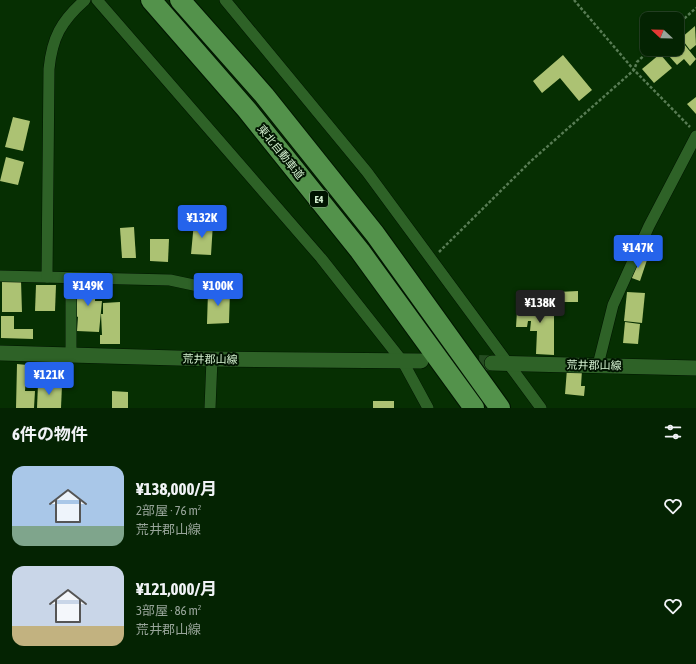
<!DOCTYPE html>
<html lang="ja">
<head>
<meta charset="utf-8">
<style>
	:root { --surface:#042302; --page:#0d2b0c; --text:#f1f3f6; --muted:#97a499; --line:#254024; --accent:#2563eb }
	body { margin:0; font-family:"Asap Condensed","Noto Sans JP",sans-serif; background:var(--page); color:var(--text); height:100vh; display:flex; flex-direction:column; font-size:15px; white-space:nowrap }
	* { box-sizing:border-box; margin:0 }
	p { font-size:13px; color:var(--muted) }
	.icon { flex:none; width:22px; height:22px; fill:none; stroke:currentColor; stroke-width:2; stroke-linecap:round; stroke-linejoin:round }
	.map { position:relative; height:408px; overflow:hidden }
	.panel { display:flex; flex-direction:column; background:var(--surface); flex:1 }
	.panel>* { flex:none }
	.needle { width:26px; rotate:292deg }
	.fabs { position:absolute; left:640px; top:12px; display:grid; gap:8px }
	.fabs a { display:grid; place-items:center; width:44px; height:44px; border-radius:8px; background:var(--surface); box-shadow:0 1px 3px #0004,0 0 0 1px var(--line); font-size:20px }
	.price { position:absolute; translate:-50% -34px; padding:0 9px; border-radius:4px; background:var(--accent); color:#fff; font-size:13px; line-height:26px; filter:drop-shadow(0 1px 2px #0008) }
	.price::after { content:''; position:absolute; left:50%; top:24px; width:12px; height:9px; margin-left:-6px; background:inherit; clip-path:polygon(0 0,100% 0,50% 100%) }
	.price.active { background:#222; color:#fff }
	ul { padding:0; list-style:none }
	li { display:flex; align-items:center; gap:12px; height:100px; padding:0 12px }
	li span { display:grid; place-items:center; flex:none; width:112px; height:80px; border-radius:12px; color:#555 }
	li>.icon { margin-inline-start:auto }
	span .icon { width:48px; height:48px; fill:#fffc; stroke-width:1 }
	li b { font-size:17px }
	h2 { display:flex; justify-content:space-between; align-items:center; height:48px; padding:0 12px; font-size:17px }
	.map>svg:first-child { display:block }
</style>
</head>
<body>
<div class="map">
<svg width="696" height="408" viewBox="0 0 696 408">
	<rect width="100%" height="100%" fill="#062f02"/>
	<g fill="#acc273">
		<polygon points="695,26 696,45 690,50 681,38"/>
		<polygon points="684,44 696,59 690,66 684,59 677,65 669,56"/>
		<polygon points="663,49 673,49 667,54"/>
		<polygon points="660,54 672,68 654,83 642,69"/>
		<polygon points="563,55 592,90 579,101 560,78 542,93 533,81"/>
		<polygon points="696,97 696,114 687,104"/>
		<polygon points="13,117 30,121 23,151 5,147"/>
		<polygon points="6,157 24,162 18,185 0,181"/>
		<polygon points="194,222 213,223 211,255 191,254"/>
		<polygon points="134,227 136,258 122,258 120,228"/>
		<polygon points="150,239 169,239 168,262 150,261"/>
		<polygon points="636,257 647,260 640,281 629,277"/>
		<polygon points="2,281 21,281 22,312 2,312"/>
		<polygon points="77,281 96,282 95,301 102,301 99,332 77,331 78,317 76,316"/>
		<polygon points="36,285 56,285 55,311 35,311"/>
		<polygon points="230,290 229,323 207,324 208,291"/>
		<polygon points="578,291 578,302 558,302 558,292"/>
		<polygon points="627,292 645,293 642,323 624,321"/>
		<polygon points="532,299 554,300 554,355 536,354 537,331 530,331 531,321 528,321 527,327 516,327 517,311 532,309"/>
		<polygon points="120,302 120,344 100,344 100,335 102,335 101,314 103,314 103,303"/>
		<polygon points="1,316 14,316 14,329 33,329 33,339 1,338"/>
		<polygon points="625,322 640,324 638,344 623,343"/>
		<polygon points="17,364 27,365 25,391 35,391 34,408 16,408"/>
		<polygon points="567,369 582,370 581,386 585,386 584,396 565,394"/>
		<polygon points="38,384 62,385 61,408 37,408"/>
		<polygon points="112,391 128,392 128,408 112,408"/>
		<rect x="373" y="401" width="21" height="7"/>
	</g>
	<g fill="none" stroke-linecap="round" stroke-linejoin="round">
		<polyline stroke="#254c21" stroke-width="15" stroke-dasharray="15 8" stroke-linecap="butt" points="433,361 492,363"/>
		<defs>
			<g id="minor">
				<polyline points="97,0 321,258 403,362 428,408"/>
				<polyline points="225,0 367,172 541,408"/>
				<polyline points="0,276 170,280 203,287"/>
				<path d="M47 277 49 69C52 38 61 21 85 0"/>
				<polyline points="71,355 71,278"/>
				<polyline points="598,365 613,305 649,226 696,136"/>
				<polyline points="210,408 212,359"/>
			</g>
			<g id="secondary">
				<polyline points="0,353 212,359 421,361"/>
				<polyline points="492,363 696,368"/>
			</g>
			<g id="motorway">
				<polyline points="151,0 247,110 360,251 474,408"/>
				<polyline points="180,0 264,95 375,234 500,408"/>
			</g>
		</defs>
		<use href="#minor" stroke="#001500" stroke-width="12"/>
		<use href="#secondary" stroke="#001500" stroke-width="16"/>
		<use href="#motorway" stroke="#001500" stroke-width="22"/>
		<g stroke="#587c54" stroke-width="2.5" stroke-dasharray="3 2" stroke-linecap="butt">
			<polyline points="574,0 634,70 690,127"/>
			<polyline points="677,25 696,8"/>
			<polyline points="439,252 531,161 634,70 637,62 651,49"/>
		</g>
		<use href="#minor" stroke="#2e6227" stroke-width="11"/>
		<use href="#secondary" stroke="#2e6227" stroke-width="15"/>
		<use href="#motorway" stroke="#53924b" stroke-width="20"/>
	</g>
	<g text-anchor="middle" dominant-baseline="central" stroke-width="4" stroke-linejoin="round" paint-order="stroke">
		<rect fill="#011401" stroke="#94ad91" stroke-width="1" x="310" y="191" width="18" height="16" rx="3"/>
		<g font-size="10" font-weight="bold" fill="#d3efcf">
			<text x="319" y="199">E4</text>
		</g>
		<g font-size="11" fill="#d3efcf" stroke="#011401">
			<text transform="translate(281 152) rotate(51)">東北自動車道</text>
			<text transform="translate(210 359) rotate(1)">荒井郡山線</text>
			<text transform="translate(594 365) rotate(1)">荒井郡山線</text>
		</g>
	</g>
</svg>
<div class="fabs">
<a><svg class="needle" viewBox="-14 -14 28 28"><path d="M0-13l5 13h-10z" fill="#e53935"/><path d="M0 13l5-13h-10z" fill="#97a499"/></svg></a>
</div>
<b class="price" style="left:202px;top:239px">¥132K</b>
<b class="price" style="left:638px;top:269px">¥147K</b>
<b class="price" style="left:88px;top:307px">¥149K</b>
<b class="price" style="left:218px;top:307px">¥100K</b>
<b class="price active" style="left:540px;top:324px">¥138K</b>
<b class="price" style="left:49px;top:396px">¥121K</b>
</div>
<section class="panel">
<h2>6件の物件<svg class="icon" aria-label="filters" viewBox="0 0 24 24"><path d="M4 7h16M4 17h16"/><circle cx="9" cy="7" r="2"/><circle cx="15" cy="17" r="2"/></svg></h2>
<ul>
<li><span style="background:linear-gradient(#a9c7e8 75%,#7fa58c 0)"><svg class="icon" aria-label="home" viewBox="0 0 24 24"><path d="M3 11l9-7 9 7M6 9v11h12V9"/></svg></span><div><b>¥138,000/月</b><p>2部屋 · 76 m²</p><p>荒井郡山線</p></div><svg class="icon" aria-label="heart" viewBox="0 0 24 24"><path d="M12 20l-8-8c-3-5 5-10 8-4 3-6 11-1 8 4z"/></svg></li>
<li><span style="background:linear-gradient(#c9d6e8 75%,#c2b280 0)"><svg class="icon" aria-label="home" viewBox="0 0 24 24"><path d="M3 11l9-7 9 7M6 9v11h12V9"/></svg></span><div><b>¥121,000/月</b><p>3部屋 · 86 m²</p><p>荒井郡山線</p></div><svg class="icon" aria-label="heart" viewBox="0 0 24 24"><path d="M12 20l-8-8c-3-5 5-10 8-4 3-6 11-1 8 4z"/></svg></li>
</ul>
</section>
</body>
</html>
